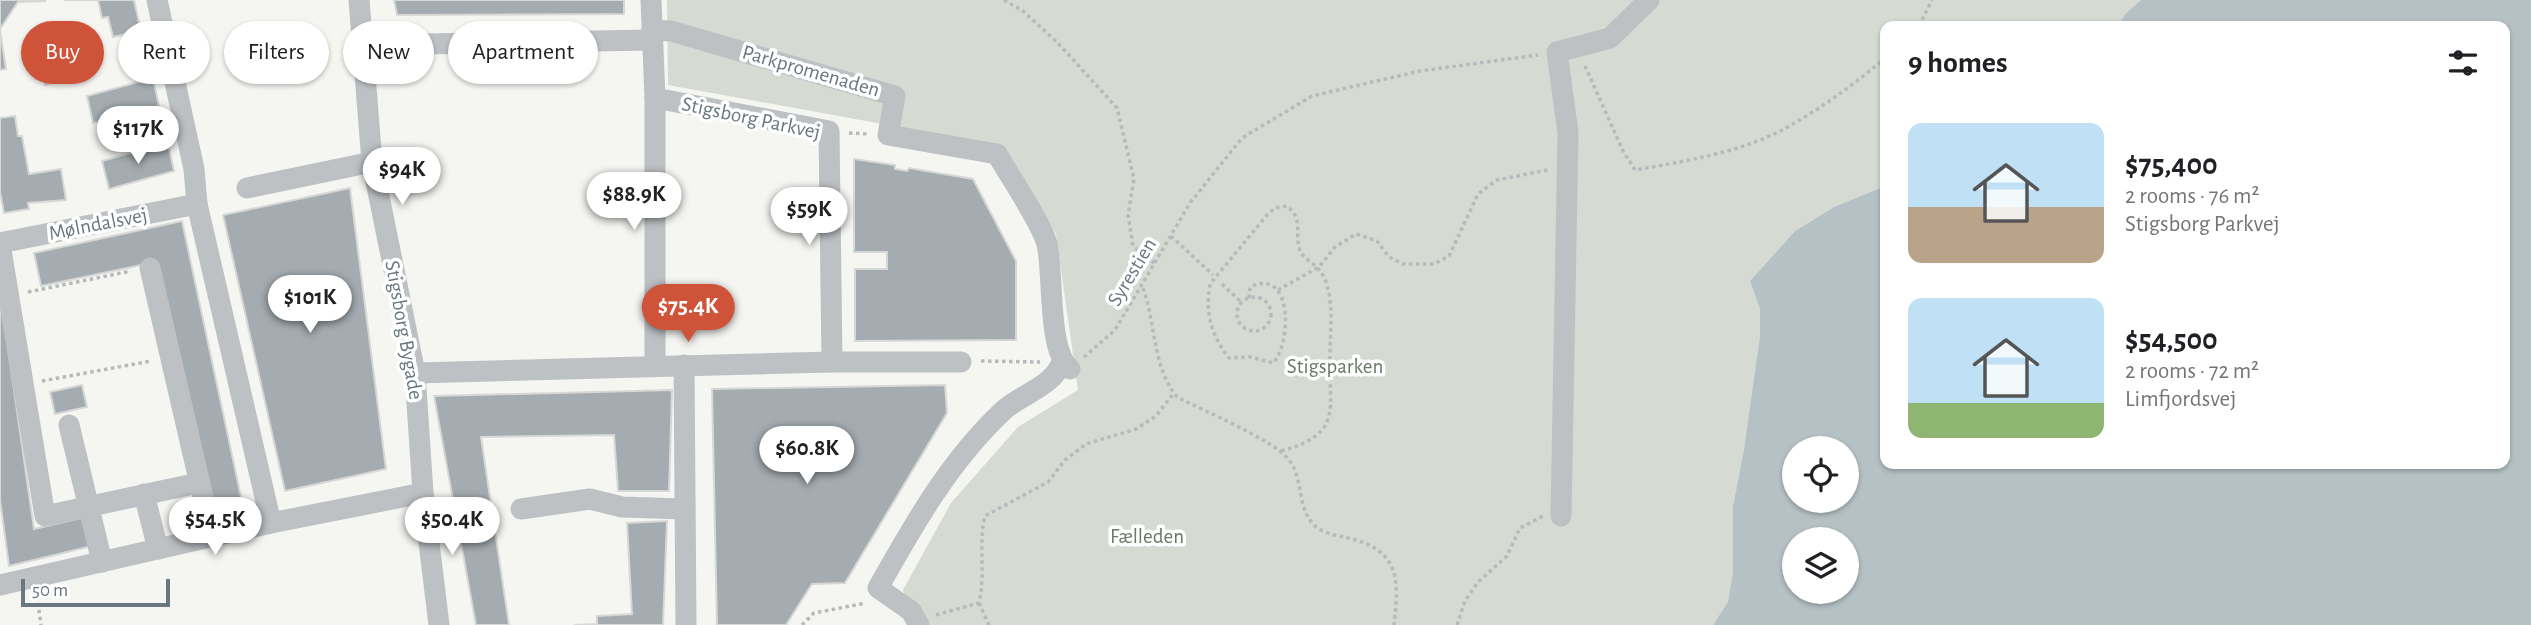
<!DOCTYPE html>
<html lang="en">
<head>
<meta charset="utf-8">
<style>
	:root { --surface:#fff; --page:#f2f2f2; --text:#202124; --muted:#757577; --accent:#cf5339 }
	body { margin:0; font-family:"Alegreya Sans",sans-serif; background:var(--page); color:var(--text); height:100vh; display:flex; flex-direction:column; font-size:26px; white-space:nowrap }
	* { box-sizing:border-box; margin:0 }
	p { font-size:23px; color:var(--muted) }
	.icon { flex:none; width:38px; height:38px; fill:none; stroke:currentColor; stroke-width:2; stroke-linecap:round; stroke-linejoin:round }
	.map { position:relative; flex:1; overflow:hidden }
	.drawer { position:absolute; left:1880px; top:21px; width:630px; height:448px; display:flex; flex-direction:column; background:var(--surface); border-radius:14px; box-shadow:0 2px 5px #0004 }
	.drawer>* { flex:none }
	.top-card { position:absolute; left:21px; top:21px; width:665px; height:63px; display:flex; gap:14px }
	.controls { position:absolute; left:1782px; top:436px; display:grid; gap:14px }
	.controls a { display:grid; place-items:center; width:77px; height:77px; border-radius:50%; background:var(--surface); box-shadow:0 2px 5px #0004; font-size:35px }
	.scale { position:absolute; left:21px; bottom:18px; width:149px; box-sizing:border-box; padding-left:7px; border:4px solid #687780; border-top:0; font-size:19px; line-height:24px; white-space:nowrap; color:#687780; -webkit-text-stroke:5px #fff; paint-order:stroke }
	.price { position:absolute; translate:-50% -60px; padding:0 16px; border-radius:24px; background:#fff; color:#222; font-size:23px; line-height:46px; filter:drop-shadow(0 2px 4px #0008) }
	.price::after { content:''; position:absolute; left:50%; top:42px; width:21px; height:16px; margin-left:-10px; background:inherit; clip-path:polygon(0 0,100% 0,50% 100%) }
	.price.selected { background:var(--accent); color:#fff }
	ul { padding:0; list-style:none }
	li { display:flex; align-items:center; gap:21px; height:175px; padding:0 28px }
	li span { display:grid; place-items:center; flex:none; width:196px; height:140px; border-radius:14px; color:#555 }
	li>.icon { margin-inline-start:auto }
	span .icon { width:84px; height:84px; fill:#fffc; stroke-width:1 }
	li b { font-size:30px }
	h2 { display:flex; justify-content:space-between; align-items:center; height:84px; padding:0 28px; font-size:30px }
	.tag { padding:0 24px; border-radius:32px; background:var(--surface); box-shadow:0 2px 5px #0004; font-size:24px; line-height:63px }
	.tag.selected { background:var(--accent); color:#fff }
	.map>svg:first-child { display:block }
</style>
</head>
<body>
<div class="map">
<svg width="2531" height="625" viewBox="0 0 2531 625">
	<rect width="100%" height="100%" fill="#f5f5f2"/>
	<polygon fill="#d5dad2" points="667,0 2141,0 2126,13 2118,26 1885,26 1885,186 1834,207 1795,231 1750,281 1760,309 1760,335 1744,449 1733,506 1733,572 1728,603 1713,625 913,625 903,590 951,503 1018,427 1078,390 1056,234 1003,146 668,85"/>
	<path fill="#b5c1c4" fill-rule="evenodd" d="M2141 0H2531V625H1713L1728 602 1733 572V506L1744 449 1760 335V309L1750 281 1795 231 1834 207 1885 186V464H2504V26H2118L2126 13ZM1794 448H1846V500H1794ZM1794 539H1846V592H1794Z"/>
	<g fill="#a5acb1" stroke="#d7d7d5" stroke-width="2">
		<polygon points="0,0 45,0 45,1 18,2 0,29"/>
		<polygon points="64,0 134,0 141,31 113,37 108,17 102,18 98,0"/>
		<polygon points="394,0 624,0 624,14 397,15"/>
		<polygon points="0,30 6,69 0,70"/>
		<polygon points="89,50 95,72 45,85 40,62"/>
		<polygon points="153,78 159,106 93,123 87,96"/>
		<polygon points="15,116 18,136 22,136 29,174 61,169 66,200 28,203 29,209 4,213 0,192 0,118"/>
		<polygon points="168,143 174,171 109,189 102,161"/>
		<polygon points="854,159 895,165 895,169 907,171 909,168 973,179 1016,261 1016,340 855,341 855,269 887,269 887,252 854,252"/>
		<polygon points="350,188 386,469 285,491 223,215"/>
		<polygon points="182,221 244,511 210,518 156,262 41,286 34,253"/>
		<polygon points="0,293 34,529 85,517 92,546 9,566 0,500"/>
		<polygon points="82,385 87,407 55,414 50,392"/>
		<polygon points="945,385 947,413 845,583 812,584 786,625 717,625 712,389"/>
		<polygon points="672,390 669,491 618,491 614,435 481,437 509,625 476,625 434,396"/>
		<polygon points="667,521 663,625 574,625 597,624 597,616 632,614 627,523"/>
	</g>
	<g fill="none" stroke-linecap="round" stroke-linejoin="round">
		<g stroke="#b7babc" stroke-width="3.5" stroke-dasharray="3.5 3.5" stroke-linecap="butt">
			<polyline points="1004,0 1023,11 1058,43 1117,108 1134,179 1128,215 1133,246 1155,264"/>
			<polyline points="1919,26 1932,0"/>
			<path d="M1585 66 1623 151 1635 170C1685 161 1739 153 1784 129 1819 110 1855 84 1885 58"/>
			<polyline points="849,133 869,134"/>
			<polyline points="1171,236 1213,275"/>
			<polyline points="1222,284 1241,302"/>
			<path d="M1143 288C1156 324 1152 366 1177 397 1202 410 1274 440 1289 460 1304 479 1296 506 1314 525 1323 534 1337 535 1348 538 1401 550 1399 581 1394 625"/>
			<polyline points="1278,290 1319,267 1335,247 1356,234 1377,241 1389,257 1403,264 1434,264 1449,256 1478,194 1497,180 1548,170"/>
			<polyline points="28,292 131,271"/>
			<circle cx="1254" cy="314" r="17"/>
			<path d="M1249 298 1250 287C1294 266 1291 345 1273 363L1250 357 1229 358C1211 335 1205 313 1210 284L1267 215 1275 208 1287 206C1304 220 1294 232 1300 250 1304 262 1319 262 1326 282 1334 308 1330 330 1330 356 1328 408 1345 434 1281 451"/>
			<polyline points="1084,357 1115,330 1190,203 1242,138 1312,96 1420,71 1538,55"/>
			<polyline points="981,361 1040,362"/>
			<polyline points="42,381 151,361"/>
			<polyline points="37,596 41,625"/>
			<polyline points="979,603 989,625"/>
			<path d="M936 615 979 603C986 573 978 545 985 516L1048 482 1065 460 1086 444 1136 429 1156 416 1173 394"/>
			<polyline points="802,625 814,613 866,603"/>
			<polyline points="1457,625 1465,601 1478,582 1507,556 1520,528 1543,516"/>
		</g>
		<g stroke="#bdc1c4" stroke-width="21">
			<polyline points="157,0 194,169 197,204"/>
			<polyline points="359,0 372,162 415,373 423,493 439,625"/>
			<polyline points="651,0 655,98 829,131 832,362"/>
			<path d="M652 30 671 31 895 96 888 135 997 154C1009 175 1042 224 1047 244 1054 274 1047 350 1070 369"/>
			<polyline points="362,45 652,40"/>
			<polyline points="247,188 372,162"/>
			<polyline points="0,243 197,204 271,523"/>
			<polyline points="0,244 45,516 198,483"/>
			<polyline points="150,268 212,536"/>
			<polyline points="684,365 686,625"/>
			<polyline points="655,366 655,98"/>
			<polyline points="415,373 832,362 961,362"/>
			<polyline points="69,425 102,562"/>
			<polyline points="144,494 158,549"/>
			<polyline points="521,509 590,499 622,507 685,509"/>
			<polyline points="1561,516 1568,133 1557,52 1610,38 1649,0"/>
			<polyline points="0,585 271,523 423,493"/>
			<path d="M919 625 911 611 878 588C914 524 950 460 1005 409 1023 394 1054 385 1062 362"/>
		</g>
	</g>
	<g text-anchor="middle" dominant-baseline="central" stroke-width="7" stroke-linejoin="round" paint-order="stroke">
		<g font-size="21" fill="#687780" stroke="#fff">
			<text transform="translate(811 71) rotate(16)">Parkpromenaden</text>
			<text transform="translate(751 118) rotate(12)">Stigsborg Parkvej</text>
			<text transform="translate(98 224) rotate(-11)">Mølndalsvej</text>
			<text transform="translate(1132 272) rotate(-59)">Syrestien</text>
			<text transform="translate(404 330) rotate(80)">Stigsborg Bygade</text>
		</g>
		<g font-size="21" fill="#6a7866" stroke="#fff">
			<text x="1335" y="366">Stigsparken</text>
			<text x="1147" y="536">Fælleden</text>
		</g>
	</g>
</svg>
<div class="controls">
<a><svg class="icon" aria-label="locate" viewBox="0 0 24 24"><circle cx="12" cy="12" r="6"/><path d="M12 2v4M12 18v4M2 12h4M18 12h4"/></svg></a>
<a><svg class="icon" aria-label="layers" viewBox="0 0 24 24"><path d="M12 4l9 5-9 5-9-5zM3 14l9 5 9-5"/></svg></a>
</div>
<div class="scale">50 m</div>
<b class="price" style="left:138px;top:166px">$117K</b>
<b class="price" style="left:402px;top:207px">$94K</b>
<b class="price" style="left:634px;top:232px">$88.9K</b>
<b class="price" style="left:809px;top:247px">$59K</b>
<b class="price" style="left:310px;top:335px">$101K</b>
<b class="price selected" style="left:688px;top:344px">$75.4K</b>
<b class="price" style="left:807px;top:486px">$60.8K</b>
<b class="price" style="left:215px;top:557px">$54.5K</b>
<b class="price" style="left:452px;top:557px">$50.4K</b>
<div class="top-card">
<a class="tag selected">Buy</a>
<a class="tag">Rent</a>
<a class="tag">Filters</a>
<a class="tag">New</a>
<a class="tag">Apartment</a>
</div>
<section class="drawer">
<h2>9 homes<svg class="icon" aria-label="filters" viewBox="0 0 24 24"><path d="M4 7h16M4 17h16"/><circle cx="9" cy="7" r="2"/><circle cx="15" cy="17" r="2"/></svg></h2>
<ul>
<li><span style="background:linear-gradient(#bfe0f5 60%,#b9a48a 0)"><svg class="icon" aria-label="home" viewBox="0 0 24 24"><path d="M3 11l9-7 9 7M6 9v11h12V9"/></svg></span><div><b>$75,400</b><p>2 rooms · 76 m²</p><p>Stigsborg Parkvej</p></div></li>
<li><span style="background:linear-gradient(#bfe0f5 75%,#8fb573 0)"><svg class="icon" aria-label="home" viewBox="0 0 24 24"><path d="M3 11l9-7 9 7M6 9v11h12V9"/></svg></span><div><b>$54,500</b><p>2 rooms · 72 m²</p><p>Limfjordsvej</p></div></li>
</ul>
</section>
</div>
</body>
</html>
